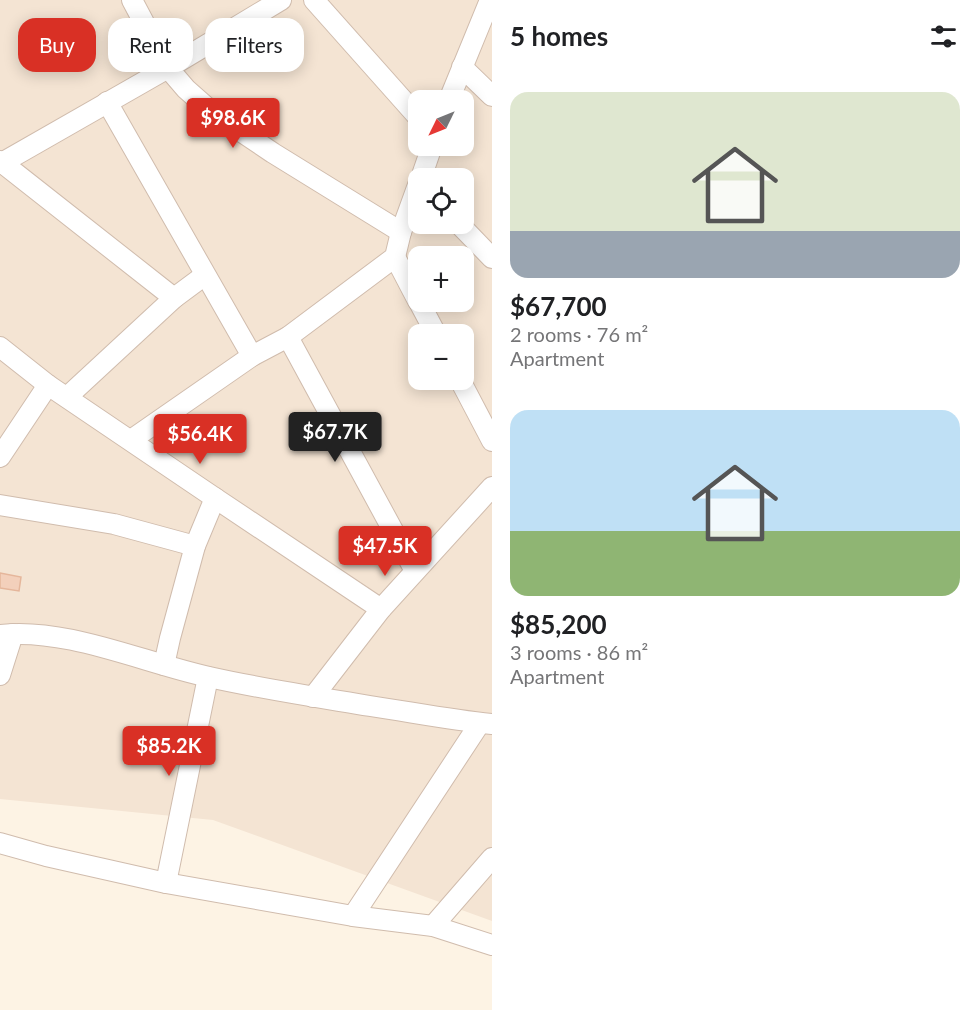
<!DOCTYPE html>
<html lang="en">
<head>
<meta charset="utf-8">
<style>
	:root { --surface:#fff; --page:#f2f2f2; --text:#202124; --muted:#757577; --accent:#d93025 }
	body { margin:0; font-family:Lato,sans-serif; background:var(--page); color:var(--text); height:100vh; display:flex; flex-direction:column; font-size:22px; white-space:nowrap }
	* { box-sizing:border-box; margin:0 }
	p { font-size:20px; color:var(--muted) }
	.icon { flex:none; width:33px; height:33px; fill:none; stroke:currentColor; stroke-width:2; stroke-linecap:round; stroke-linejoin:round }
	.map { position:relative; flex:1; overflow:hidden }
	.side { display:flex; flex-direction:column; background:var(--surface); width:486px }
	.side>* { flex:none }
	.top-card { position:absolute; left:18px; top:18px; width:384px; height:54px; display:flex; gap:12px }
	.needle { width:39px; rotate:227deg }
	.tools { position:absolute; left:408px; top:90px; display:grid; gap:12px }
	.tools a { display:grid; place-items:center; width:66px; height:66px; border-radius:12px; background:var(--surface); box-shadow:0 3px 15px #0003; font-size:30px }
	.price { position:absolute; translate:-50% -51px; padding:0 14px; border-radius:6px; background:var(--accent); color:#fff; font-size:20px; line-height:39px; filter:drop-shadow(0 2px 3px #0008) }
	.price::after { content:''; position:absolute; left:50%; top:36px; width:18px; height:14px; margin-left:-9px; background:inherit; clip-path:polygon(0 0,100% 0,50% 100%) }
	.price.on { background:#222; color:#fff }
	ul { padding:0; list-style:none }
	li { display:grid; align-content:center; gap:12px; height:318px; padding:0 18px }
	li span { display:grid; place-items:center; height:186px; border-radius:18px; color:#555 }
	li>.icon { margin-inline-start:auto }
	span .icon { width:108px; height:108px; fill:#fffc; stroke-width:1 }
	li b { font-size:26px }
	h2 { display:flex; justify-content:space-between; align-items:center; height:72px; padding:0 18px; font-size:26px }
	.chip { padding:0 21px; border-radius:18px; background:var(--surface); box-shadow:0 3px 15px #0003; font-size:21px; line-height:54px }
	.chip.on { background:var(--accent); color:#fff }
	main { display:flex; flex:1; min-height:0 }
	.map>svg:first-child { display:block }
</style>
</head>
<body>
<main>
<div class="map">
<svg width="492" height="1010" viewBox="0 0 492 1010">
	<rect width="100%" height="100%" fill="#fdf3e4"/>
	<path fill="#f4e4d3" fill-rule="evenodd" d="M0 0H492V921L213 820 0 799ZM418 100H464V146H418ZM418 178H464V224H418ZM418 256H464V302H418ZM418 334H464V380H418Z"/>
	<polygon fill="#f3d0bb" stroke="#e5b69b" stroke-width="1.5" points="0,573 21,577 19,591 0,588"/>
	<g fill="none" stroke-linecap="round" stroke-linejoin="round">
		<defs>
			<g id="minor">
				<polyline points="132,0 168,68 186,89 212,112 273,153 401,232"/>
				<polyline points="314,0 418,117"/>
				<polyline points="462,67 492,96"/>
				<polyline points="449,100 490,0"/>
				<polyline points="107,102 252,356"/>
				<polyline points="0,161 174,298"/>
				<polyline points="0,164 168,68 281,0"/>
				<polyline points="421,178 432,146"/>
				<polyline points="459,224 492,258"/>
				<polyline points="395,257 418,301"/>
				<polyline points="419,302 436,334"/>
				<polyline points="288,337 415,571"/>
				<polyline points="0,347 48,385 215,498 381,609"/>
				<polyline points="460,380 492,441"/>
				<polyline points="67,397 174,298 205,275"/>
				<polyline points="131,440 252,356 288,337 395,257 401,232 418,185"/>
				<polyline points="0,457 48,385"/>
				<polyline points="0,505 114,524 195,546"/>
				<path d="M0 635C66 627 144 663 209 677 262 689 316 697 370 706 411 712 451 720 492 724"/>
				<polyline points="164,665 170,638 195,546 215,498"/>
				<polyline points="0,675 13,634"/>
				<polyline points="313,697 381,609 492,487"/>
				<polyline points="0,843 46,856 166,883 353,916 433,926 492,945"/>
				<polyline points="166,883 208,677"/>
				<polyline points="353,916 480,723"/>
				<polyline points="433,926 492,858"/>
			</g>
		</defs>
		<use href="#minor" stroke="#d0bcad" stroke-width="22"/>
		<use href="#minor" stroke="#fff" stroke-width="20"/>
	</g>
</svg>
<div class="tools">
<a><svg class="needle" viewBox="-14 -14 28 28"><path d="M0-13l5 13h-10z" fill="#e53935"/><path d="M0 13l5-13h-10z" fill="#757577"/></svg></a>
<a><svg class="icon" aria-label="locate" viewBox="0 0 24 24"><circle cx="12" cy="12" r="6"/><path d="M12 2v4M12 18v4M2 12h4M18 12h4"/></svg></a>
<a>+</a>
<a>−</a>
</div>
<b class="price" style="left:233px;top:149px">$98.6K</b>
<b class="price on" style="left:335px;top:463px">$67.7K</b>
<b class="price" style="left:200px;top:465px">$56.4K</b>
<b class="price" style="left:385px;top:577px">$47.5K</b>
<b class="price" style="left:169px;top:777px">$85.2K</b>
<div class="top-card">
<a class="chip on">Buy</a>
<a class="chip">Rent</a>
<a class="chip">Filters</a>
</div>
</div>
<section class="side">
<h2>5 homes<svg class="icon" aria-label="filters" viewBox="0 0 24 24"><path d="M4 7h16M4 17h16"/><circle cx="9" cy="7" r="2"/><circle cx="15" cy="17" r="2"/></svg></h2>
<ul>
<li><span style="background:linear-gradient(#dfe7d0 75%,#9aa5b1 0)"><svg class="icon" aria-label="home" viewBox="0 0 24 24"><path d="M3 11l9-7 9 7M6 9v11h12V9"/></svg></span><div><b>$67,700</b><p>2 rooms · 76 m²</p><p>Apartment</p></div></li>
<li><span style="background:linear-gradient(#bfe0f5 65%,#8fb573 0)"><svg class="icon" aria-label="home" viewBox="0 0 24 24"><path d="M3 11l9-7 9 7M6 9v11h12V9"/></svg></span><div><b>$85,200</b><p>3 rooms · 86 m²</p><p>Apartment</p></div></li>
</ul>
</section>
</main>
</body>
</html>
